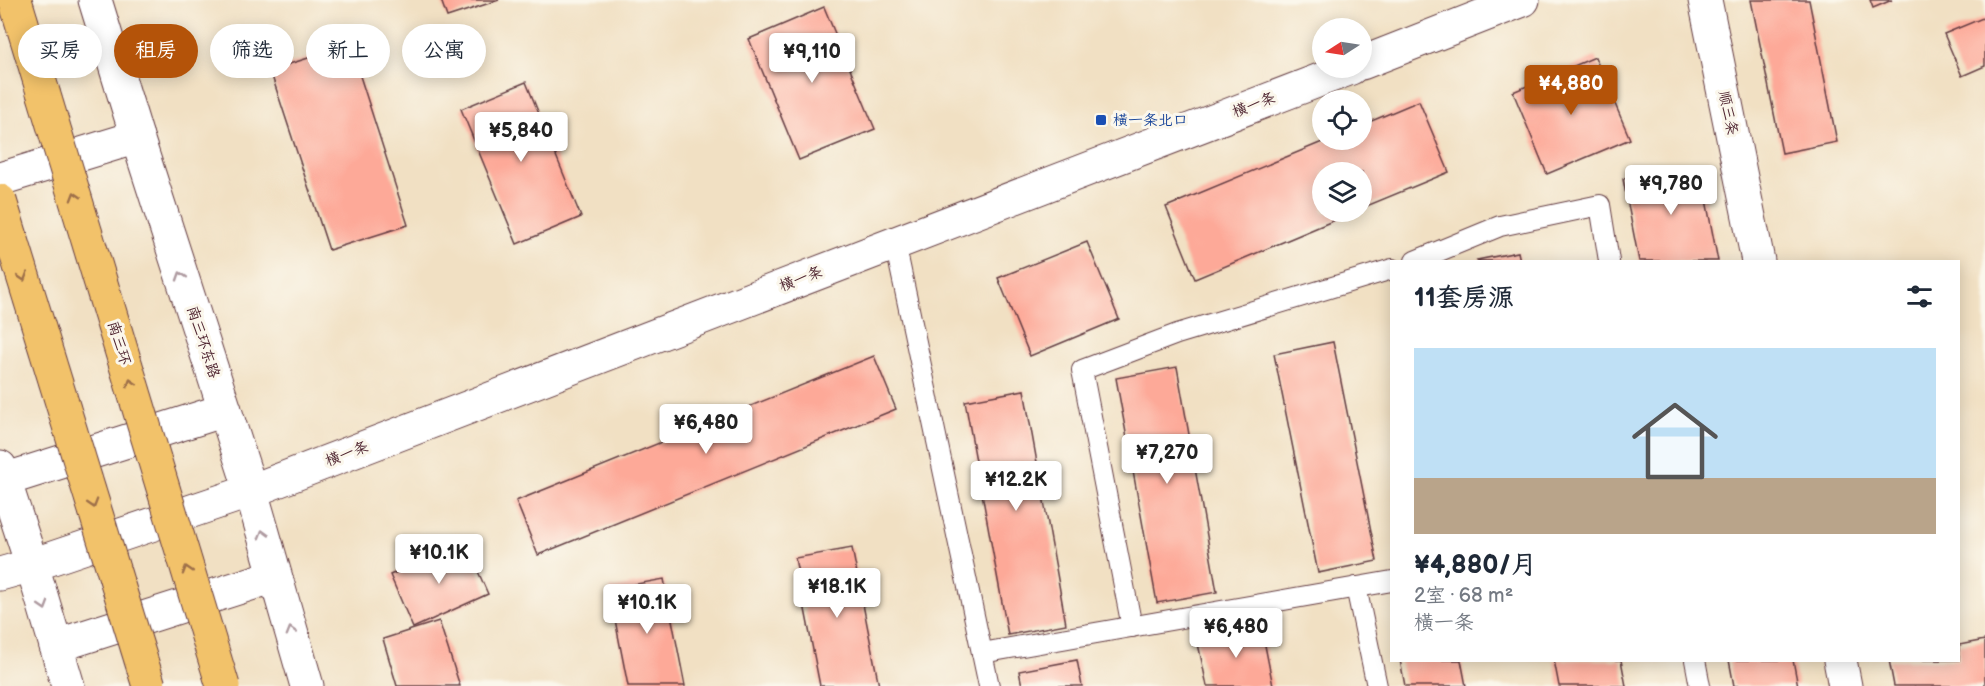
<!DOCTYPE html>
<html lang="zh">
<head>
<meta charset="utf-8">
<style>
	:root { --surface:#fff; --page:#f2f2f3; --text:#1f2937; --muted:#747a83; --line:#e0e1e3; --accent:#b45309 }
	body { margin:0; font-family:"Balsamiq Sans","LXGW WenKai TC",sans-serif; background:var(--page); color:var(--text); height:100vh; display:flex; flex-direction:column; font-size:22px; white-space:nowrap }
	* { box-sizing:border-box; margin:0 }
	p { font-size:20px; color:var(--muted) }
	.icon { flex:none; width:33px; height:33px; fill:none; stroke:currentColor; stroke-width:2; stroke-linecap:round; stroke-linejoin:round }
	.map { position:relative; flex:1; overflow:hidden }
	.drawer { position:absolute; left:1390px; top:260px; width:570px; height:402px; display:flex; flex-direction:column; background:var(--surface); border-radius:0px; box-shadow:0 3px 15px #0003 }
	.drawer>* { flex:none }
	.guide { position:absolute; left:18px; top:24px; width:570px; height:54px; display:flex; gap:12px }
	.needle { width:39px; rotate:258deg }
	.fabs { position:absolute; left:1312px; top:18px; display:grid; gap:12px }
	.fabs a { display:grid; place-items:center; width:60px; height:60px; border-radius:50%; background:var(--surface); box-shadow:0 3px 15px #0003; font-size:30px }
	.price { position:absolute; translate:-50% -51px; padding:0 14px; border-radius:6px; background:#fff; color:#222; font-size:20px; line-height:39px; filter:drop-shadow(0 2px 3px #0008) }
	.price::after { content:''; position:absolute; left:50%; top:36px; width:18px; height:14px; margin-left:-9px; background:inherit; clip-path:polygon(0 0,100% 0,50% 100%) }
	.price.selected { background:var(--accent); color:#fff }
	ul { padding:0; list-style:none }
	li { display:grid; align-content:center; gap:12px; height:318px; padding:0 24px }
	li+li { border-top:2px solid var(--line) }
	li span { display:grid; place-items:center; height:186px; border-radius:0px; color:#555 }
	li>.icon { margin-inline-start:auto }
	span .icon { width:108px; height:108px; fill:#fffc; stroke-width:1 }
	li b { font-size:26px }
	h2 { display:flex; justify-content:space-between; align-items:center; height:72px; padding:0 24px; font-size:26px }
	.pill { padding:0 21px; border-radius:27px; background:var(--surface); box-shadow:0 3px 15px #0003; font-size:21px; line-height:54px }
	.pill.selected { background:var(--accent); color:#fff }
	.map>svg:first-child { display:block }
</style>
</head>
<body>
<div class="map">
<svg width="1985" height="686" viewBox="0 0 1985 686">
	<rect width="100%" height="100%" fill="#fbf7ec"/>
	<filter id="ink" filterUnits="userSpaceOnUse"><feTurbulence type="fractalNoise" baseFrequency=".0167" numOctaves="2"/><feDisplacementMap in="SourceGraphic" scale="12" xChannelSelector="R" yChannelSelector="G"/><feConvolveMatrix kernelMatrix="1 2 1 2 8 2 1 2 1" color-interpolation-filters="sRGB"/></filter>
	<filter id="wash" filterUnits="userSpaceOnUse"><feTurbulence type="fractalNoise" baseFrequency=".008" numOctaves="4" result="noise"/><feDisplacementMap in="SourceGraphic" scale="24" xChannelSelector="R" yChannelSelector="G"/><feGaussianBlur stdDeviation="1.35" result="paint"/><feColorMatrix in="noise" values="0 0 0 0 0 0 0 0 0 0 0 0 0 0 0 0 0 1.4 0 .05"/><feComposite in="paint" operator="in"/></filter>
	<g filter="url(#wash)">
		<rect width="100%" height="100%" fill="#f1e0c3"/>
		<g id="blocks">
			<g fill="#fda998">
				<polygon points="441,0 499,0 447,17"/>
				<polygon points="1751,0 1809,0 1837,142 1782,153"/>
				<polygon points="1870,0 1892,0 1873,8"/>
				<polygon points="824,7 875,129 799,160 749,39"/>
				<polygon points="1985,17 1985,66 1962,76 1944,34"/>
				<polygon points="350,45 408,225 329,250 270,70"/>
				<polygon points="1595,57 1630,139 1547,174 1513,92"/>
				<polygon points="526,82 581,217 517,244 461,109"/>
				<polygon points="1419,101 1449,172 1362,208 1362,172 1323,172 1323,212 1354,212 1195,279 1166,207 1327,140 1362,140 1362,125"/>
				<polygon points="1699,164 1718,261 1639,261 1623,179"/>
				<polygon points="1087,242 1119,319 1030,356 998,278"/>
				<polygon points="1518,252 1520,261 1478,261 1477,260"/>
				<polygon points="1333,342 1377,561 1318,573 1274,354"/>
				<polygon points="874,356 896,409 538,555 516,501"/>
				<polygon points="1177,367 1217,592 1157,603 1116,378"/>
				<polygon points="1024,390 1066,624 1008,635 965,401"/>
				<polygon points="465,542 488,594 413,628 390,575"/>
				<polygon points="852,548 879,686 820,686 795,558"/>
				<polygon points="664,579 685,686 628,686 609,589"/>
				<polygon points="439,621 460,686 397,686 383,639"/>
				<polygon points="1261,625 1273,686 1207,686 1197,639"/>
				<polygon points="1985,640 1985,686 1894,686 1889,660 1959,660 1959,645"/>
				<polygon points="1077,660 1082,686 1022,686 1019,671"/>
				<polygon points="1400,660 1461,660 1466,686 1405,686"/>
				<polygon points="1554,660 1621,660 1626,686 1559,686"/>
				<polygon points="1729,660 1793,660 1798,686 1734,686"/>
			</g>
		</g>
	</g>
	<g filter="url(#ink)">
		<use href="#blocks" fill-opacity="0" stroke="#633c42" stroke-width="1.5"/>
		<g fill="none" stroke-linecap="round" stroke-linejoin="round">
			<defs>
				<g id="service">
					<polyline points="895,243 982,653"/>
					<polyline points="1415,261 1500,226 1600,205 1609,261"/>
					<polyline points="1356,587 1377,686"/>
					<polyline points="1132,627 1082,370 1177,334 1392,269"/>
					<polyline points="1695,660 1700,686"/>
					<polyline points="989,686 982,653 1392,581"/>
				</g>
				<g id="minor">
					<polyline points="1705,0 1758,261"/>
					<polyline points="1840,660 1845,686"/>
				</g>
				<g id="tertiary">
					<polyline points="95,0 137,137 251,491 307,686"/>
					<polyline points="1362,63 1523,0"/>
					<polyline points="0,179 137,137"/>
					<polyline points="0,467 32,565 68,686"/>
					<polyline points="4,480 225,410"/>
					<polyline points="0,574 32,565 251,491 1351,68"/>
					<polyline points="56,646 275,576"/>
				</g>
				<polyline id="trunk" points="15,0 43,92"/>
			</defs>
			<use href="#service" stroke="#633c42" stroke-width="22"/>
			<use href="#minor" stroke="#633c42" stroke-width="35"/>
			<use href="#tertiary" stroke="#633c42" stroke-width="35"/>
			<use href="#trunk" stroke="#633c42" stroke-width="35"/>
			<use href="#service" stroke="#fff" stroke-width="20"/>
			<use href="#minor" stroke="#fff" stroke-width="33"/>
			<use href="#tertiary" stroke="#fff" stroke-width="33"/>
			<use href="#trunk" stroke="#f2c26a" stroke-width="33"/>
			<defs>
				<g id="trunk-bridge">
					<polyline points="43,92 223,686"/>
					<polyline points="0,201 149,686"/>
				</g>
			</defs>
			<use href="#trunk-bridge" stroke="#633c42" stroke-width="35" stroke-linecap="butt"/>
			<use href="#trunk-bridge" stroke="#f2c26a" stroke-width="33"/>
		</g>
		<defs><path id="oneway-chevron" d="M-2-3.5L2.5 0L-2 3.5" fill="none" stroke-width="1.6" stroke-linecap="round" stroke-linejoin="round" transform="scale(1.5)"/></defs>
		<g stroke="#9e704a">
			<use href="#oneway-chevron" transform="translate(75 196) rotate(-107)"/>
			<use href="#oneway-chevron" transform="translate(23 277) rotate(73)"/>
			<use href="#oneway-chevron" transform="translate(131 383) rotate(-107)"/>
			<use href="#oneway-chevron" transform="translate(93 504) rotate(73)"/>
			<use href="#oneway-chevron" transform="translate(187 570) rotate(-107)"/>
		</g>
		<g stroke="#ae9aa0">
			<use href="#oneway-chevron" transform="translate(181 276) rotate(-108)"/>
			<use href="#oneway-chevron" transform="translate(263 534) rotate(-106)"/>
			<use href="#oneway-chevron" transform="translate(44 606) rotate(73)"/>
			<use href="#oneway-chevron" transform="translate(291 631) rotate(-106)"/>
		</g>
	</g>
	<rect fill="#1a4fb4" stroke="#fbf7ec" stroke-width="2" x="1095" y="114" width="12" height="12" rx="3"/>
	<g text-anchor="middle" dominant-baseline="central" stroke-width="6" stroke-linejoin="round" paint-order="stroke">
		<g font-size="15" fill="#4a1f2b" stroke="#fbf7ec">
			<text transform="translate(1254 105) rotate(-21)">横一条</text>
			<text transform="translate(1728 113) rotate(78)">顺三条</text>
			<text transform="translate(801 279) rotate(-21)">横一条</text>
			<text transform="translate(203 342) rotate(72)">南三环东路</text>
			<text transform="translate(119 343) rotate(73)">南三环</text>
			<text transform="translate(347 454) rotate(-21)">横一条</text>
		</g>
		<g font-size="15" fill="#164399" stroke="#fbf7ec" text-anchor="start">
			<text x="1113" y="120">横一条北口</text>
		</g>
	</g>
</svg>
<div class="fabs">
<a><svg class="needle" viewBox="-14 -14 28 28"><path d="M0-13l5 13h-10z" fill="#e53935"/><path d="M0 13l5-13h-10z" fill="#747a83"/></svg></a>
<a><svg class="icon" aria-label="locate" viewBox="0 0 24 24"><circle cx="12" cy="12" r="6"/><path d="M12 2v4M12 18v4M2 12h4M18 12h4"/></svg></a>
<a><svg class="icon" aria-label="layers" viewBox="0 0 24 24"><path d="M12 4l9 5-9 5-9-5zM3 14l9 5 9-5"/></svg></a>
</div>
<b class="price" style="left:812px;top:84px">¥9,110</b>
<b class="price selected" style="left:1571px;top:116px">¥4,880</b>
<b class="price" style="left:521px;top:163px">¥5,840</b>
<b class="price" style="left:1671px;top:216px">¥9,780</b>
<b class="price" style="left:706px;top:455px">¥6,480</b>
<b class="price" style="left:1167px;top:485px">¥7,270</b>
<b class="price" style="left:1016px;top:512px">¥12.2K</b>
<b class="price" style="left:439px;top:585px">¥10.1K</b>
<b class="price" style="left:837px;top:619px">¥18.1K</b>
<b class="price" style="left:647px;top:635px">¥10.1K</b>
<b class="price" style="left:1236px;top:659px">¥6,480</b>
<div class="guide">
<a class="pill">买房</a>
<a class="pill selected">租房</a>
<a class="pill">筛选</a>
<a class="pill">新上</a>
<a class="pill">公寓</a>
</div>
<section class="drawer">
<h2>11套房源<svg class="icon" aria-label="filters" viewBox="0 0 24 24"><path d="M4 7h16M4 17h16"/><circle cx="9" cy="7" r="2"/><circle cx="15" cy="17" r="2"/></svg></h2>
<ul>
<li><span style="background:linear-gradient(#bfe0f5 70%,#b9a48a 0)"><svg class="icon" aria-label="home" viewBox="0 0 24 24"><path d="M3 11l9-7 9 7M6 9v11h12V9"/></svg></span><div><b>¥4,880/月</b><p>2室 · 68 m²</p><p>横一条</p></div></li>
</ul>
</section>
</div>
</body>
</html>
